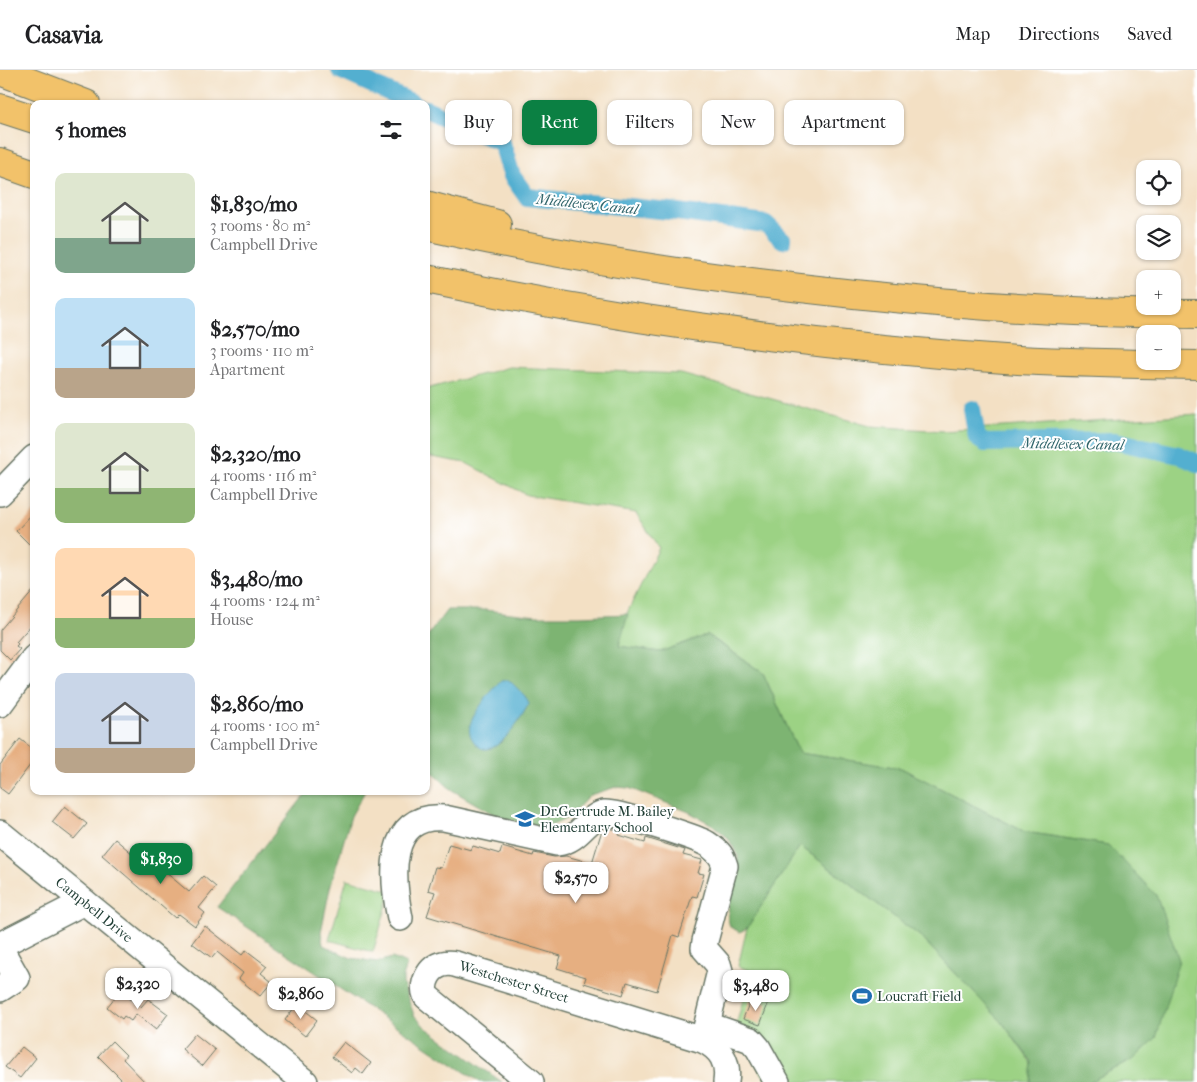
<!DOCTYPE html>
<html lang="en">
<head>
<meta charset="utf-8">
<style>
	:root { --surface:#fff; --page:#f2f2f2; --text:#202124; --muted:#757577; --line:#e0e0e0; --accent:#0b8043 }
	body { margin:0; font-family:"IM FELL French Canon",serif; background:var(--page); color:var(--text); height:100vh; display:flex; flex-direction:column; font-size:19px; white-space:nowrap }
	* { box-sizing:border-box; margin:0 }
	p { font-size:16px; color:var(--muted) }
	.icon { flex:none; width:28px; height:28px; fill:none; stroke:currentColor; stroke-width:2; stroke-linecap:round; stroke-linejoin:round }
	.map { position:relative; flex:1; overflow:hidden }
	.side { position:absolute; left:30px; top:30px; width:400px; height:695px; display:flex; flex-direction:column; background:var(--surface); border-radius:10px; box-shadow:0 1px 4px #0004 }
	.side>* { flex:none }
	.banner { position:absolute; left:445px; top:30px; width:475px; height:45px; display:flex; gap:10px }
	.buttons { position:absolute; left:1136px; top:90px; display:grid; gap:10px }
	.buttons a { display:grid; place-items:center; width:45px; height:45px; border-radius:10px; background:var(--surface); box-shadow:0 1px 4px #0004; font-size:25px }
	.price { position:absolute; translate:-50% -42px; padding:0 11px; border-radius:10px; background:#fff; color:#222; font-size:16px; line-height:32px; filter:drop-shadow(0 1px 2px #0008) }
	.price::after { content:''; position:absolute; left:50%; top:30px; width:15px; height:11px; margin-left:-8px; background:inherit; clip-path:polygon(0 0,100% 0,50% 100%) }
	.price.on { background:var(--accent); color:#fff }
	ul { padding:0; list-style:none }
	li { display:flex; align-items:center; gap:15px; height:125px; padding:0 25px }
	li span { display:grid; place-items:center; flex:none; width:140px; height:100px; border-radius:10px; color:#555 }
	li>.icon { margin-inline-start:auto }
	span .icon { width:60px; height:60px; fill:#fffc; stroke-width:1 }
	li b { font-size:21px }
	h2 { display:flex; justify-content:space-between; align-items:center; height:60px; padding:0 25px; font-size:21px }
	.pill { padding:0 18px; border-radius:10px; background:var(--surface); box-shadow:0 1px 4px #0004; font-size:18px; line-height:45px }
	.pill.on { background:var(--accent); color:#fff }
	header { display:flex; align-items:center; gap:30px; box-sizing:border-box; height:70px; padding:0 25px; background:var(--surface); border-bottom:1px solid var(--line) }
	header strong { font-size:24px }
	nav { display:flex; gap:28px; margin-inline-start:auto; font-size:18px }
	.map>svg:first-child { display:block }
</style>
</head>
<body>
<header>
<strong>Casavia</strong>
<nav><a>Map</a><a>Directions</a><a>Saved</a></nav>
</header>
<div class="map">
<svg width="1197" height="1012" viewBox="0 0 1197 1012">
	<rect width="100%" height="100%" fill="#fff"/>
	<filter id="ink" filterUnits="userSpaceOnUse"><feTurbulence type="fractalNoise" baseFrequency=".02" numOctaves="2"/><feDisplacementMap in="SourceGraphic" scale="10" xChannelSelector="R" yChannelSelector="G"/><feConvolveMatrix kernelMatrix="1 2 1 2 8 2 1 2 1" color-interpolation-filters="sRGB"/></filter>
	<filter id="wash" filterUnits="userSpaceOnUse"><feTurbulence type="fractalNoise" baseFrequency=".0096" numOctaves="4" result="noise"/><feDisplacementMap in="SourceGraphic" scale="20" xChannelSelector="R" yChannelSelector="G"/><feGaussianBlur stdDeviation="1.12" result="paint"/><feColorMatrix in="noise" values="0 0 0 0 0 0 0 0 0 0 0 0 0 0 0 0 0 1.4 0 .05"/><feComposite in="paint" operator="in"/></filter>
	<g filter="url(#wash)">
		<rect width="100%" height="100%" fill="#f3e0c4"/>
		<g fill="#9cd284" stroke="#5e885c">
			<polygon points="509,297 681,304 870,356 943,361 1197,344 1197,1012 1089,1012 1134,989 1108,775 1025,762 901,698 799,683 763,603 708,565 660,582 618,576 628,541 659,478 636,443 527,425 466,393 426,386 426,319"/>
			<polygon points="800,776 920,866 1002,952 1045,1012 767,1012 745,975 732,970 751,901 738,896 747,858"/>
			<polygon points="347,809 391,821 373,882 329,870"/>
		</g>
		<g fill="#7db472" stroke="#4e7853" fill-rule="evenodd">
			<path d="M447 540H485L537 546H580L628 544 619 576 660 582 707 565 763 603 799 683 901 698 1025 762 1108 775 1156 825 1179 890 1156 968 1134 989 1089 1012H1030L1032 992 1002 952 920 866 800 776 747 858 740 862 730 857 728 849 729 830 737 807 738 786 728 768 713 755 689 742 629 718 616 717 590 725 568 748 553 755 540 757 500 748 452 720 430 700 426 698V568ZM509 610 525 626 529 633 523 644 502 672 486 679 477 675 470 665Z"/>
			<polygon points="308,721 365,721 351,746 330,818 321,862 323,875 351,888 378,892 392,888 407,894 403,904 403,914 414,945 425,957 502,1012 480,1012 217,837"/>
		</g>
		<path fill="#52afd0" stroke="#387682" d="M509 610 525 626 529 633C522 647 493 696 475 673 471 668 468 662 470 655 473 643 492 620 501 611Z"/>
		<g fill="none" stroke-linecap="round" stroke-linejoin="round">
			<g stroke="#52afd0" stroke-width="18">
				<polyline points="340,0 415,34"/>
				<polyline points="426,39 502,73 512,106 527,127 670,141 766,154 783,170"/>
				<polyline points="972,339 977,368 985,373 1115,371 1179,385 1197,393"/>
			</g>
		</g>
		<g id="blocks">
			<g fill="#e6af81">
				<polygon points="34,442 34,479 16,461"/>
				<polygon points="34,520 34,552 16,572 18,574 16,576 20,579 10,590 0,580 0,560"/>
				<polygon points="20,669 34,680 34,690 8,724 0,718 0,695"/>
				<polygon points="65,736 87,754 74,769 52,752"/>
				<polygon points="606,758 620,760 619,765 645,773 646,768 675,777 685,780 683,785 702,790 698,803 704,804 697,827 692,826 679,867 673,865 657,921 627,912 623,925 584,913 586,907 557,898 561,886 427,846 435,822 428,820 435,797 441,798 449,774 471,780 473,776 500,784 502,777 533,786 534,783 554,787 566,786 592,793 602,760"/>
				<polygon points="115,769 153,801 157,795 189,822 203,806 216,817 199,838 205,843 195,856 179,844 175,848 102,785"/>
				<polygon points="205,856 242,885 246,880 267,896 261,903 272,912 260,926 239,909 243,903 217,882 212,888 192,873"/>
				<polygon points="120,921 141,937 148,929 168,944 156,960 136,944 131,951 124,946 122,949 107,937"/>
				<polygon points="751,928 768,934 760,955 743,949"/>
				<polygon points="297,934 317,950 305,966 285,950"/>
				<polygon points="195,964 215,980 202,996 182,979"/>
				<polygon points="112,971 126,985 123,989 145,1012 124,1012 98,986"/>
				<polygon points="344,972 371,993 363,1004 356,998 352,1003 332,987"/>
				<polygon points="22,977 36,988 20,1008 5,997"/>
			</g>
		</g>
	</g>
	<g filter="url(#ink)">
		<use href="#blocks" fill-opacity="0" stroke="#697666" stroke-width="1"/>
		<g fill="none" stroke-linecap="round" stroke-linejoin="round">
			<defs>
				<g id="minor">
					<polyline points="0,423 34,388"/>
					<polyline points="0,634 34,588"/>
					<polyline points="0,763 305,1012"/>
					<path d="M400 848C392 810 385 743 444 748L557 773C580 771 588 745 605 743 617 742 684 764 699 770 705 772 711 776 715 780 721 784 723 789 725 796L705 871 704 878 718 894 720 901 703 970"/>
					<polyline points="0,875 84,832"/>
					<polyline points="0,878 17,908 0,919"/>
					<polyline points="708,955 751,970 758,978 777,1012"/>
					<path d="M531 1012 426 926C421 914 429 897 443 894 447 893 451 893 455 894L703 970C721 979 729 992 726 1012"/>
				</g>
				<g id="highway">
					<polyline points="0,1 86,34"/>
					<polyline points="0,38 34,49"/>
					<polyline points="0,92 34,104"/>
					<polyline points="426,135 497,154"/>
					<path d="M426 156C567 188 711 209 854 224 968 236 1082 244 1197 244"/>
					<path d="M426 209C621 250 819 277 1018 290 1077 293 1137 294 1197 295"/>
				</g>
			</defs>
			<use href="#minor" stroke="#697666" stroke-width="28"/>
			<use href="#highway" stroke="#697666" stroke-width="30"/>
			<use href="#minor" stroke="#fff" stroke-width="25"/>
			<use href="#highway" stroke="#f2c26a" stroke-width="28"/>
		</g>
	</g>
	<defs>
		<symbol id="school-bare" viewBox="-9 -9 18 18"><path d="M0-5L7-2L0 1L-7-2ZM-4 1L0 2.5L4 1V4Q0 6-4 4Z" fill="#1f6fb2" stroke="#fff" stroke-width="2.5" paint-order="stroke"/></symbol>
		<symbol id="stadium-bare" viewBox="-9 -9 18 18"><path d="M0-5a6.5 5 0 1 0 0 10a6.5 5 0 1 0 0-10ZM-3.5-1.8h7v3.6h-7Z" fill="#1f6fb2" stroke="#fff" stroke-width="2.5" paint-order="stroke"/></symbol>
	</defs>
	<g fill-rule="evenodd">
		<use href="#school-bare" x="511" y="735" width="28" height="28"/>
		<use href="#stadium-bare" x="848" y="912" width="28" height="28"/>
	</g>
	<g text-anchor="middle" dominant-baseline="central" stroke-width="4" stroke-linejoin="round" paint-order="stroke">
		<g font-size="14" fill="#1f3d34" stroke="#fff" text-anchor="start">
			<text x="540" y="741">Dr.Gertrude M. Bailey<tspan x="540" dy="16">Elementary School</tspan></text>
			<text x="877" y="926">Loucraft Field</text>
		</g>
		<g font-size="14" fill="#1f3d34" stroke="#fff">
			<text transform="translate(94 840) rotate(39)">Campbell Drive</text>
			<text transform="translate(514 912) rotate(17)">Westchester Street</text>
		</g>
		<g font-size="15" font-style="italic" fill="#31656b" stroke="#fff">
			<text transform="translate(587 134) rotate(6)">Middlesex Canal</text>
			<text transform="translate(1073 374) rotate(1)">Middlesex Canal</text>
		</g>
	</g>
</svg>
<div class="buttons">
<a><svg class="icon" aria-label="locate" viewBox="0 0 24 24"><circle cx="12" cy="12" r="6"/><path d="M12 2v4M12 18v4M2 12h4M18 12h4"/></svg></a>
<a><svg class="icon" aria-label="layers" viewBox="0 0 24 24"><path d="M12 4l9 5-9 5-9-5zM3 14l9 5 9-5"/></svg></a>
<a>+</a>
<a>−</a>
</div>
<b class="price on" style="left:161px;top:815px">$1,830</b>
<b class="price" style="left:576px;top:834px">$2,570</b>
<b class="price" style="left:138px;top:940px">$2,320</b>
<b class="price" style="left:756px;top:942px">$3,480</b>
<b class="price" style="left:301px;top:950px">$2,860</b>
<div class="banner">
<a class="pill">Buy</a>
<a class="pill on">Rent</a>
<a class="pill">Filters</a>
<a class="pill">New</a>
<a class="pill">Apartment</a>
</div>
<section class="side">
<h2>5 homes<svg class="icon" aria-label="filters" viewBox="0 0 24 24"><path d="M4 7h16M4 17h16"/><circle cx="9" cy="7" r="2"/><circle cx="15" cy="17" r="2"/></svg></h2>
<ul>
<li><span style="background:linear-gradient(#dfe7d0 65%,#7fa58c 0)"><svg class="icon" aria-label="home" viewBox="0 0 24 24"><path d="M3 11l9-7 9 7M6 9v11h12V9"/></svg></span><div><b>$1,830/mo</b><p>3 rooms · 80 m²</p><p>Campbell Drive</p></div></li>
<li><span style="background:linear-gradient(#bfe0f5 70%,#b9a48a 0)"><svg class="icon" aria-label="home" viewBox="0 0 24 24"><path d="M3 11l9-7 9 7M6 9v11h12V9"/></svg></span><div><b>$2,570/mo</b><p>3 rooms · 110 m²</p><p>Apartment</p></div></li>
<li><span style="background:linear-gradient(#dfe7d0 65%,#8fb573 0)"><svg class="icon" aria-label="home" viewBox="0 0 24 24"><path d="M3 11l9-7 9 7M6 9v11h12V9"/></svg></span><div><b>$2,320/mo</b><p>4 rooms · 116 m²</p><p>Campbell Drive</p></div></li>
<li><span style="background:linear-gradient(#ffd9b3 70%,#8fb573 0)"><svg class="icon" aria-label="home" viewBox="0 0 24 24"><path d="M3 11l9-7 9 7M6 9v11h12V9"/></svg></span><div><b>$3,480/mo</b><p>4 rooms · 124 m²</p><p>House</p></div></li>
<li><span style="background:linear-gradient(#c9d6e8 75%,#b9a48a 0)"><svg class="icon" aria-label="home" viewBox="0 0 24 24"><path d="M3 11l9-7 9 7M6 9v11h12V9"/></svg></span><div><b>$2,860/mo</b><p>4 rooms · 100 m²</p><p>Campbell Drive</p></div></li>
</ul>
</section>
</div>
</body>
</html>
